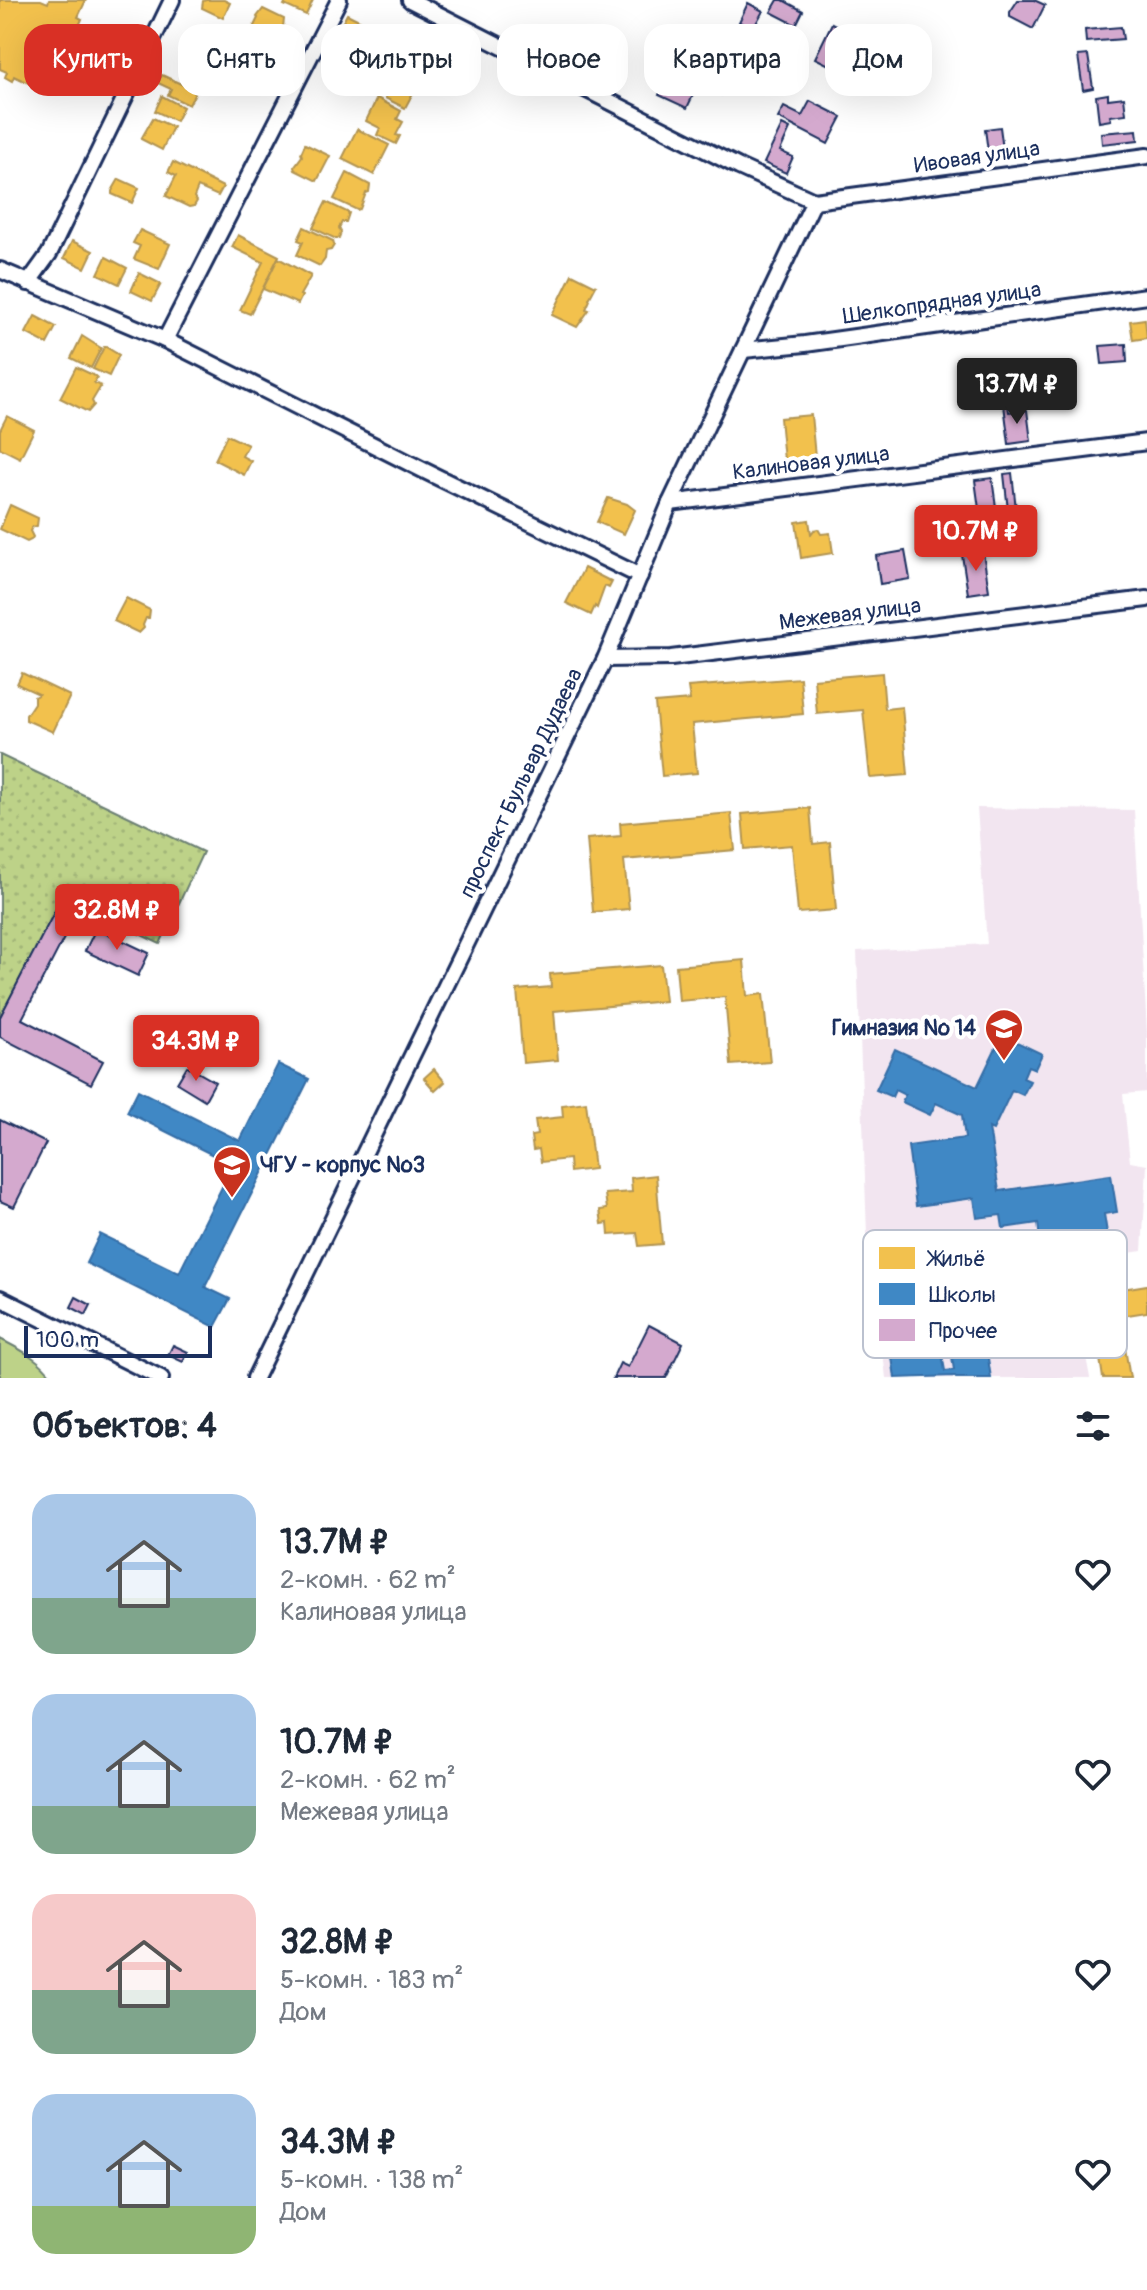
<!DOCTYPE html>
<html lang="ru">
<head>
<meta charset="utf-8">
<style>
	:root { --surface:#fff; --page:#f2f2f3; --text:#1f2937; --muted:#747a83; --accent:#d93025 }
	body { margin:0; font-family:Pangolin,sans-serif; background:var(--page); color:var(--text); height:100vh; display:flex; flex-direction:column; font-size:30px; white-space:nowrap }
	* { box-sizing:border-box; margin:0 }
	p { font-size:26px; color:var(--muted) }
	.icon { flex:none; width:44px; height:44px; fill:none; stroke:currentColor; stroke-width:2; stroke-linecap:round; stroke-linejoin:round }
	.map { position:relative; height:1378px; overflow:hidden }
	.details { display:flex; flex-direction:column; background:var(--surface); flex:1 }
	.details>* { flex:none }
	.top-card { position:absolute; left:24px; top:24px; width:1100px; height:72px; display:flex; gap:16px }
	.scale { position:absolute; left:24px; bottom:20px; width:188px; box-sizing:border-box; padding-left:8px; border:4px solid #1b2f5e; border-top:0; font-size:22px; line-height:28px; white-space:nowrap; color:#1b2f5e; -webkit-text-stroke:6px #fff; paint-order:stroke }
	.price { position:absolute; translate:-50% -68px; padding:0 18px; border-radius:8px; background:var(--accent); color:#fff; font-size:26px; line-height:52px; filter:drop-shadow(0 2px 4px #0008) }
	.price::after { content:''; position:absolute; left:50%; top:48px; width:24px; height:18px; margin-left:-12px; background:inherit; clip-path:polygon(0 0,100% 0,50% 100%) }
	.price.current { background:#222; color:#fff }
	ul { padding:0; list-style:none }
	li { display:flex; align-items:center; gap:24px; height:200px; padding:0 32px }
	li span { display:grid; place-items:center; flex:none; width:224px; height:160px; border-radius:24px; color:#555 }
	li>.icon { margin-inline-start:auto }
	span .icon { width:96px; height:96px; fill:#fffc; stroke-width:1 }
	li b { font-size:34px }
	h2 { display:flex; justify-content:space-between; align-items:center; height:96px; padding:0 32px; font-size:34px }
	.tag { padding:0 28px; border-radius:24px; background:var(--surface); box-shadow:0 8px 32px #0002; font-size:28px; line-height:72px }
	.tag.current { background:var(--accent); color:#fff }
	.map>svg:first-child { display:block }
</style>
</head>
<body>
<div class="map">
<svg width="1147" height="1378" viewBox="0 0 1147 1378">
	<defs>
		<pattern id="green-dots" width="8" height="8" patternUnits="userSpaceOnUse" patternTransform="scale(2)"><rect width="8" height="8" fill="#bdd288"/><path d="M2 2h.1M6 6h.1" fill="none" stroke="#a2b578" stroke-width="1.8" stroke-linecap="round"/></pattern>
	</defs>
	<rect width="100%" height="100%" fill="#fff"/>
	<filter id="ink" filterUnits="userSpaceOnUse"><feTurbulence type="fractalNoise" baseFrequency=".0125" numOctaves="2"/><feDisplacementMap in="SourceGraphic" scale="16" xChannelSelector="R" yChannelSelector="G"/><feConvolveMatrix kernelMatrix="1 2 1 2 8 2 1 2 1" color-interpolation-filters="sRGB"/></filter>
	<g filter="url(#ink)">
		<g fill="#f2e5f0">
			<polygon points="977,808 1134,810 1147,1032 1147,1092 1123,1094 1130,1162 1147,1165 1142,1251 869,1292 857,951 987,944"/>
			<polygon points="1074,1293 1090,1378 886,1378 879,1319"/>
		</g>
		<polygon fill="url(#green-dots)" stroke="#6c8073" stroke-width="2" points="0,755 203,852 160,944 60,896 58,905 0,1017"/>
		<path fill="#bdd288" stroke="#6c8073" stroke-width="2" d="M0 1339C21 1350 39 1358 53 1378H0Z"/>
		<g fill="#f2c14e" stroke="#b29553" stroke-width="2">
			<polygon points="0,0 41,0 48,3 49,0 86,0 78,17 82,19 79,26 74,24 43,90 14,76 12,81 5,77 7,72 0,69"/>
			<polygon points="206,0 224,0 230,3 223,18 202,8 203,1"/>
			<polygon points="287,0 313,0 306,15 284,5"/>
			<polygon points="263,9 284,19 283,27 279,28 276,33 279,34 274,44 251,32 258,18 257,17"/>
			<polygon points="347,14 367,24 359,41 338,31"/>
			<polygon points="195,28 215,38 208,53 186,42"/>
			<polygon points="380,30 401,40 392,57 372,47"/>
			<polygon points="356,51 377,61 364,88 341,77 352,60 350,56 352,52"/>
			<polygon points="426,52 446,62 438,79 417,69"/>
			<polygon points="401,66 421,76 414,91 394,81"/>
			<polygon points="162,75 196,91 189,105 168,95 171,89 158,83"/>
			<polygon points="392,83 413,93 405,108 385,98"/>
			<polygon points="162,96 183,107 176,121 155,111"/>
			<polygon points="377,98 401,111 397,119 403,122 396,135 400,136 396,144 377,135 380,128 366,121"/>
			<polygon points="153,118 173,127 162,150 141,139"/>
			<polygon points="357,129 389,145 374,175 342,159"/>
			<polygon points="305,144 330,156 317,181 295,170 294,167 302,156 301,153"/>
			<polygon points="173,162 223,187 218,196 198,187 194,197 197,201 194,206 189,207 166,196 176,176 168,172"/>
			<polygon points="347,173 370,185 369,192 366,193 360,209 357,210 334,199"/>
			<polygon points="119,179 139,188 132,203 112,194 112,191"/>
			<polygon points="326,202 349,213 346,222 342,222 339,228 341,232 339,238 336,239 313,228"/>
			<polygon points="304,227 333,241 334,245 331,250 326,251 325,259 320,266 297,255 303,242 298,240"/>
			<polygon points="140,230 170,244 159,269 134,259 140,246 133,243"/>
			<polygon points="238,235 279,256 250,314 240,310 263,262 232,247"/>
			<polygon points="72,241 93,251 85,268 64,258"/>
			<polygon points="106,257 127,268 119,284 98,274"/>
			<polygon points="278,258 311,276 300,295 302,296 298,304 263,289"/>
			<polygon points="139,273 161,284 152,301 131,291"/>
			<polygon points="572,274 596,286 589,299 590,300 586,309 589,310 577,327 552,315"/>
			<polygon points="35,316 56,327 47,344 26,333"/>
			<polygon points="1145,319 1147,338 1133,340 1130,321"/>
			<polygon points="82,336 101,348 91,368 71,358"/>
			<polygon points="104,347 106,347 119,355 109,376 93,369"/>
			<polygon points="76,367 97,377 94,383 101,386 92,401 94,405 88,412 60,398"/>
			<polygon points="811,415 816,467 785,471 780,418"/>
			<polygon points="7,416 34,430 20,458 0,448 0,430"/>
			<polygon points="227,435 248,445 242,456 251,461 244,475 215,460"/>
			<polygon points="608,498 627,504 635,510 624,534 597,522"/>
			<polygon points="10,505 38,518 37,526 32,527 30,531 33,537 31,540 27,542 0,529"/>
			<polygon points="809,520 811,534 814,530 818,529 821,534 830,533 833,553 801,558 796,522"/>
			<polygon points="584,568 612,582 609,588 605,586 597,608 595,606 591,615 566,603"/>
			<polygon points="126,598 150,610 149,618 146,618 143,625 144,628 139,633 114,621"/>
			<polygon points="22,673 70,696 53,732 26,720 26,715 34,703 34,697 39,694 17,684"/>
			<polygon points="882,673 885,709 902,707 908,775 870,778 863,710 817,714 814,679"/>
			<polygon points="800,678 803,714 692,724 697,773 662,776 655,703 690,700 688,687"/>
			<polygon points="810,808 813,844 830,842 836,910 798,913 792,845 745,849 742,814"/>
			<polygon points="731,813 735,850 624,860 629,909 593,912 587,839 621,836 620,823"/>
			<polygon points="744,960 747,996 763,994 770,1062 731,1065 725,997 679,1001 676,966"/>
			<polygon points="661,965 665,1001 554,1011 558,1060 523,1063 517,990 551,987 550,974"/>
			<polygon points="434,1069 445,1082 435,1091 424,1078"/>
			<polygon points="586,1102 594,1169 570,1172 569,1159 541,1162 539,1149 533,1150 531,1136 537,1135 535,1120 563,1117 562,1105"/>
			<polygon points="656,1175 662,1244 639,1246 637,1233 609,1235 608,1223 602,1224 600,1210 607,1209 605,1194 632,1192 631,1178"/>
			<polygon points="1147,1285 1147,1312 1096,1320 1092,1294"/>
			<polygon points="1124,1342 1130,1378 1103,1378 1098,1346"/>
		</g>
		<g fill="#3f88c5" stroke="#346da6" stroke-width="2">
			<polygon points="1002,1035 1042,1054 1035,1069 1028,1066 1023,1078 1030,1081 1023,1095 1012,1090 993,1130 989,1128 999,1191 1111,1175 1117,1212 1104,1214 1108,1239 1041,1248 1038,1223 1003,1228 1001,1215 977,1218 974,1198 916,1206 908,1146 965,1138 962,1115 936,1103 930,1115 902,1102 905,1095 895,1090 892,1097 876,1090 895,1049 977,1087"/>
			<polygon points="278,1064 309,1079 205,1287 230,1299 215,1327 86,1263 100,1234 179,1273 233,1165 127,1112 138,1090 240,1141"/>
			<polygon points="940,1343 945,1371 954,1370 951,1350 986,1345 991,1378 956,1378 955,1376 895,1378 891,1350"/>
		</g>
		<g fill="#d4a9ce" stroke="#1b2f5e" stroke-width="2">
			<polygon points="778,0 783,0 803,11 796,25 771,12"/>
			<polygon points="1018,0 1034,0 1045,5 1033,29 1010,17 1010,12"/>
			<polygon points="748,3 763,11 753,29 739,22"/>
			<polygon points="832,23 841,28 833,46 835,48 832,54 838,57 833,67 815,58"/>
			<polygon points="1121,27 1123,39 1086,42 1085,30"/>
			<polygon points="669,32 690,42 683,55 662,45"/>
			<polygon points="735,37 750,44 741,63 727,56"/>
			<polygon points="703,49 716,55 700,88 697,87 687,108 659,95 672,67 690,76"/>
			<polygon points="1088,55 1093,88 1083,90 1078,56"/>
			<polygon points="724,68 733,72 721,95 707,88 711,81 716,84"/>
			<polygon points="1108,94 1108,99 1124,97 1126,114 1110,116 1111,120 1099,122 1096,96"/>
			<polygon points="810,101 842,117 828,144 778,118 784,107 802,116"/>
			<polygon points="782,125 790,129 780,151 793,157 786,173 764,163"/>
			<polygon points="1000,127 1004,157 989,159 985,129"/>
			<polygon points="1137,130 1138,140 1102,144 1101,133"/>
			<polygon points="1126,344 1127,362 1102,364 1100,346"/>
			<polygon points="1004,405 1008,405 1009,412 1027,410 1031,441 1009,444"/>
			<polygon points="1012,473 1016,509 1008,510 1004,474"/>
			<polygon points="992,478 996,507 979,509 975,480"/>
			<polygon points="905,551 910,579 880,584 876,556"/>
			<polygon points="983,552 989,591 968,594 962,555"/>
			<polygon points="58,905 76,915 22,1019 103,1061 91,1084 0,1037 0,1017"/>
			<polygon points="96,928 149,953 138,976 85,951"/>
			<polygon points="187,1066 215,1082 205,1100 177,1083"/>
			<polygon points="0,1120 46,1143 14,1207 0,1201"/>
			<polygon points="76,1297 91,1305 86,1315 71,1307"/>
			<polygon points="649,1325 683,1343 666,1378 613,1378 620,1363 628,1367"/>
			<polygon points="173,1345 188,1352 183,1362 168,1355"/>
		</g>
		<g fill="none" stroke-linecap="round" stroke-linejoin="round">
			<defs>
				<g id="street">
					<polyline points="410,0 739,167 814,201"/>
					<polyline points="814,201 1147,156"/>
					<polyline points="0,270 165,340 427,472 640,576"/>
					<polyline points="28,283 49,254 172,0"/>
					<polyline points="165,340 339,0"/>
					<polyline points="743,350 805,344 1147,296"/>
					<polyline points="670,503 1147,442"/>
					<polyline points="605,659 671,658 1147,599"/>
					<polyline points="0,1298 161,1378"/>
					<polyline points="255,1378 605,659 670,503 814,201"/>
				</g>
			</defs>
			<use href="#street" stroke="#1b2f5e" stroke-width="20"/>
			<use href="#street" stroke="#fff" stroke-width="14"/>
		</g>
	</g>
	<defs>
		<symbol id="school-pin" viewBox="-11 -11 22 30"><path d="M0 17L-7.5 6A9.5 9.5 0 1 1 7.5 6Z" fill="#c8321e" stroke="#fff"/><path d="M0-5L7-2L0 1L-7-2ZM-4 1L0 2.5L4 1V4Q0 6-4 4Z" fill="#fff"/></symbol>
		<symbol id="university-pin" viewBox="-11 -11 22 30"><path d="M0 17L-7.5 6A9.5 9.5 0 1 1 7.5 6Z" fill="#c8321e" stroke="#fff"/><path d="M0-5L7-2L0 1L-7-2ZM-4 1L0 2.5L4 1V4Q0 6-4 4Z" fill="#fff"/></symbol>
	</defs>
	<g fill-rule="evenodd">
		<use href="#school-pin" x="982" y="1006" width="44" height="60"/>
		<use href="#university-pin" x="210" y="1143" width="44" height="60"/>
	</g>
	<g text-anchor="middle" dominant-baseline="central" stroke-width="8" stroke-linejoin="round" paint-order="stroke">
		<g font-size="22" fill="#1b2f5e" stroke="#fff">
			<text transform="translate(977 157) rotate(-8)">Ивовая улица</text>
			<text transform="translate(942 303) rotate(-8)">Шелкопрядная улица</text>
			<text transform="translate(811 463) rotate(-7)">Калиновая улица</text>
			<text transform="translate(850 614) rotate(-7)">Межевая улица</text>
			<text transform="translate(521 783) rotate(-64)">проспект Бульвар Дудаева</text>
		</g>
		<g font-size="22" font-weight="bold" fill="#1b2f5e" stroke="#fff" text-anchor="end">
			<text x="976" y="1028">Гимназия № 14</text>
			<text x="260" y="1165" text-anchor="start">ЧГУ - корпус №3</text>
		</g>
	</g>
	<rect x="863" y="1230" width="264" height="128" rx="12" fill="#fff" stroke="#bbc1cf" stroke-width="2"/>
	<rect x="879" y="1247" width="36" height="22" fill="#f2c14e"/>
	<rect x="879" y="1283" width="36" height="22" fill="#3f88c5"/>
	<rect x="879" y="1319" width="36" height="22" fill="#d4a9ce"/>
	<g font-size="22" fill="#1b2f5e">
		<text x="929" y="1266">Жильё</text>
		<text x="929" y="1302">Школы</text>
		<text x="929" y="1338">Прочее</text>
	</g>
</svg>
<div class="scale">100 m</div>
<b class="price current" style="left:1017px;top:426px">13.7M ₽</b>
<b class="price" style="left:976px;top:573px">10.7M ₽</b>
<b class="price" style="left:117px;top:952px">32.8M ₽</b>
<b class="price" style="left:196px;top:1083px">34.3M ₽</b>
<div class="top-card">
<a class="tag current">Купить</a>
<a class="tag">Снять</a>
<a class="tag">Фильтры</a>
<a class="tag">Новое</a>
<a class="tag">Квартира</a>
<a class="tag">Дом</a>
</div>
</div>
<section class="details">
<h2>Объектов: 4<svg class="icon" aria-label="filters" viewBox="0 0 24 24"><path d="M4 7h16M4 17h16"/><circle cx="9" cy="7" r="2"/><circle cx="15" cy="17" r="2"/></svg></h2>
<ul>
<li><span style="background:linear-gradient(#a9c7e8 65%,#7fa58c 0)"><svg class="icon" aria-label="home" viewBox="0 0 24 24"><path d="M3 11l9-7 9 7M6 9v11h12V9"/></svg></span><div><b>13.7M ₽</b><p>2-комн. · 62 m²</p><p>Калиновая улица</p></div><svg class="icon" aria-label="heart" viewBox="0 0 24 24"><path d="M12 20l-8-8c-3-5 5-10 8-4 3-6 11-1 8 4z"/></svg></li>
<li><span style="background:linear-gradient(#a9c7e8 70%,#7fa58c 0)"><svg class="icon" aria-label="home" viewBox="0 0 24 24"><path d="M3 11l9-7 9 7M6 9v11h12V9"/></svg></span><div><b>10.7M ₽</b><p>2-комн. · 62 m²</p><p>Межевая улица</p></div><svg class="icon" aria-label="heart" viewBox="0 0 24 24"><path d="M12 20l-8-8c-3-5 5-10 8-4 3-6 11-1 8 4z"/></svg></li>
<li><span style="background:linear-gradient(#f6c9c9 60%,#7fa58c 0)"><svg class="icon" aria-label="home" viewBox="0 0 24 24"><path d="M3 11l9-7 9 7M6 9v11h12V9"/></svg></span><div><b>32.8M ₽</b><p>5-комн. · 183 m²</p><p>Дом</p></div><svg class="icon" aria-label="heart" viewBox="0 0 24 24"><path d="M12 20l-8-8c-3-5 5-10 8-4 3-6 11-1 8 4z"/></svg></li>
<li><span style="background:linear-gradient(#a9c7e8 70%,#8fb573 0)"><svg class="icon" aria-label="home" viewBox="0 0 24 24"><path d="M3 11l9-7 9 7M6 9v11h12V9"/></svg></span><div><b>34.3M ₽</b><p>5-комн. · 138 m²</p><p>Дом</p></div><svg class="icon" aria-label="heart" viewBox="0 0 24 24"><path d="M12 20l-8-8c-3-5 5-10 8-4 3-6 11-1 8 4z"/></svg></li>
</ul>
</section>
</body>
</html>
